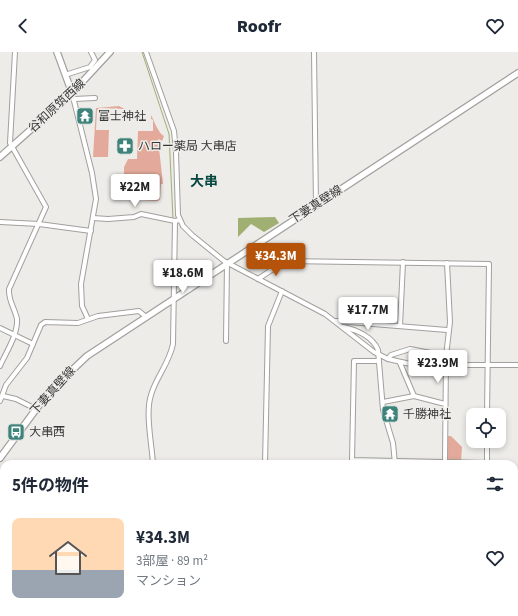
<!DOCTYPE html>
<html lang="ja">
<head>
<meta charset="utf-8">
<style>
	:root { --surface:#fff; --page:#f6f6f7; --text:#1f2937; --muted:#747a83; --accent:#b45309 }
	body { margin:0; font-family:"Source Sans 3","Noto Sans JP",sans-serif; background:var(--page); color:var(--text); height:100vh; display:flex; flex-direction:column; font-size:15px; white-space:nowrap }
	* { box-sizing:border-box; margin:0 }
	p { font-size:13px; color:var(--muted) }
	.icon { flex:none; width:22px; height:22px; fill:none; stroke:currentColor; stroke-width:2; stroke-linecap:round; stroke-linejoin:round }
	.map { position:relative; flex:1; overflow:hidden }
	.details { position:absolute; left:0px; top:408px; width:518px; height:156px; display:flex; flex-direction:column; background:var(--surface); border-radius:12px 12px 0 0; box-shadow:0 2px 6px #0003 }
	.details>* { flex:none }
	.tools { position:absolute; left:466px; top:356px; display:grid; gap:8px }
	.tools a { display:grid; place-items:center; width:40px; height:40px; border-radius:8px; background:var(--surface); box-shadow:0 2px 6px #0003; font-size:20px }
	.price { position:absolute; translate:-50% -34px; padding:0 9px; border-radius:4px; background:#fff; color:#222; font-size:13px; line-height:26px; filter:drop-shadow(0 1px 2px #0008) }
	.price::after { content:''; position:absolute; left:50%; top:24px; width:12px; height:9px; margin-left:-6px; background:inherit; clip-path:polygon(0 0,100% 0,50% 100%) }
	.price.on { background:var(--accent); color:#fff }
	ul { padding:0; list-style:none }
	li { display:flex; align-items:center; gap:12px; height:100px; padding:0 12px }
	li span { display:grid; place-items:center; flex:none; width:112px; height:80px; border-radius:8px; color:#555 }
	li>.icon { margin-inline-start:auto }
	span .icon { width:48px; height:48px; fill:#fffc; stroke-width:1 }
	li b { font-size:17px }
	h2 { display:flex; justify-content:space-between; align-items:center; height:48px; padding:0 12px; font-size:17px }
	header { display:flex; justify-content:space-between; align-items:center; height:52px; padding:0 12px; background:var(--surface); font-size:18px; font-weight:800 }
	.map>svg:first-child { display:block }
</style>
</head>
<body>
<header><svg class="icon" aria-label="back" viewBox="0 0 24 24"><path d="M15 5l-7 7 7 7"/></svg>Roofr<svg class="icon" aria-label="heart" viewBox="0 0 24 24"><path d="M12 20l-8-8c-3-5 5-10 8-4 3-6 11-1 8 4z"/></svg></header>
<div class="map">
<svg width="518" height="564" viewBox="0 0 518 564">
	<rect width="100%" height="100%" fill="#eeece9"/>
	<g fill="#e3aa9b">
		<polygon points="119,54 125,57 99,56 99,58 97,58 96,78 109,78 108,105 93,105 96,56"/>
		<path d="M151 63C155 71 159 82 164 84L162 89 158 87 163 132H161L160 147 158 149 124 147V115L128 107H137L138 79H153V68L151 67Z"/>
		<polygon points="446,384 451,384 462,395 461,410 446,408"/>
	</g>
	<polygon fill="#a0b072" points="275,165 279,171 264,180 251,172 238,185 238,166"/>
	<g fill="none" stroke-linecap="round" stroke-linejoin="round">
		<g stroke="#a0b072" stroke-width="1">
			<polyline points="142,0 169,82 173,167"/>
			<polyline points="128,564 128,560"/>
		</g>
		<defs>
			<g id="minor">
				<polyline points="146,0 174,79 176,100 178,163 183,174 192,183 224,209 325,262 374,300 388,307 415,313 518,313"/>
				<polyline points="314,0 316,154"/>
				<polyline points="65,23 90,15 95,8 91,0"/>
				<polyline points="72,41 92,121 96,147 81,232 82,254 88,267"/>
				<polyline points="74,47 95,46"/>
				<polyline points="93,166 108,167 134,165 141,162 175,169"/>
				<polyline points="0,170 39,172 91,179"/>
				<polyline points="285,209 489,212 487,363"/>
				<polyline points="258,227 297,201"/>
				<polyline points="336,269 447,278"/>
				<polyline points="400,274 403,210"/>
				<path d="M343 275C357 278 373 285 378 298L383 358 393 391 395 412"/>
				<polyline points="0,276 33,292"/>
				<polyline points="226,289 227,211"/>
				<polyline points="446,304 450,270 447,211"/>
				<polyline points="388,307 391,303 410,297 446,304 445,410"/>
				<polyline points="379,309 354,309 352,408 487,411 487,389"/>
				<polyline points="400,311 414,344"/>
				<path d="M0 314C6 300 18 283 17 267 15 257 8 248 9 237L46 155 10 91 15 0"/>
				<polyline points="3,344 16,347 36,357"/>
				<polyline points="0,349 6,333 27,306 41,273 45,270 78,271 98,264 139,259 146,265"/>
				<polyline points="383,350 414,344 445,352"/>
				<path d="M153 412C152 393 145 361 151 343 156 325 169 312 173 292L175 169 180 168"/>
				<polyline points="265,412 268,274 282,239"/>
				<polyline points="514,530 518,529"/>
				<polyline points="0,550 4,560"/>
				<polyline points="72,560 74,564"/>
				<polyline points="78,560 88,561 95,560"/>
				<polyline points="409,560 409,564"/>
				<polyline points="52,564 60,560"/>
			</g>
			<g id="major">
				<polyline points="57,0 72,41"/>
				<polyline points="0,105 72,41 110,0"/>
				<polyline points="0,406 48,341 87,304 518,21"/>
			</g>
		</defs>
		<use href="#minor" stroke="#a1a09d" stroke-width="6"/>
		<use href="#major" stroke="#a1a09d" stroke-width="8"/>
		<use href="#minor" stroke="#fff" stroke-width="4"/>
		<use href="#major" stroke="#fff" stroke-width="5.5"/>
	</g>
	<defs>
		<symbol id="temple-square" viewBox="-11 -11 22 22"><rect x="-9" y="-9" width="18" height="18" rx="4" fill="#3d837a" stroke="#eeece9"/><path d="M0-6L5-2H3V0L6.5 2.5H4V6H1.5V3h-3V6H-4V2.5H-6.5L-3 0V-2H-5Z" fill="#fff"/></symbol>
		<symbol id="pharmacy-square" viewBox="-11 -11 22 22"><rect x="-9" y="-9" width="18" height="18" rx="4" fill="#3d837a" stroke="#eeece9"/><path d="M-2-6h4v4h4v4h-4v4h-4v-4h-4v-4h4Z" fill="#fff"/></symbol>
		<symbol id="bus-square" viewBox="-11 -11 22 22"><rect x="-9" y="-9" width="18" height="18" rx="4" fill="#3d837a" stroke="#eeece9"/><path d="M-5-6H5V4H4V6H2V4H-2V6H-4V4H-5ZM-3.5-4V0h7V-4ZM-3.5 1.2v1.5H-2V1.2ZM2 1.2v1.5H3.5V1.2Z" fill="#fff"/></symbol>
	</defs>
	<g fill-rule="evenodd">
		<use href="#temple-square" x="75" y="54" width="20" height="20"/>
		<use href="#pharmacy-square" x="115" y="84" width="20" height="20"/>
		<use href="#temple-square" x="380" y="352" width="20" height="20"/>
		<use href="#bus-square" x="6" y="370" width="20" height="20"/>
	</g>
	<g text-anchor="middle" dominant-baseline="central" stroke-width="3" stroke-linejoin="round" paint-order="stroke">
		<g font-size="12" fill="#373736" stroke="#eeece9">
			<text transform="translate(57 54) rotate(-43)">谷和原筑西線</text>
			<text transform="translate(316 153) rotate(-33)">下妻真壁線</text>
			<text transform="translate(53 339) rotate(-48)">下妻真壁線</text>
		</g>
		<g font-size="12" fill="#373736" stroke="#eeece9" text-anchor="start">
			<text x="98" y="64">富士神社</text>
			<text x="138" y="94">ハロー薬局 大串店</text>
			<text x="403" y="362">千勝神社</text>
			<text x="29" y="380">大串西</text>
		</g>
		<g font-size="14" font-weight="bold" fill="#074740" stroke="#eeece9">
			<text x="204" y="130">大串</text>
		</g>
	</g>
</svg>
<div class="tools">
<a><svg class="icon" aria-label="locate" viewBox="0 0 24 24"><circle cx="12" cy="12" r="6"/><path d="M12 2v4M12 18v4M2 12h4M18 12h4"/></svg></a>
</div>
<b class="price" style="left:135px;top:156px">¥22M</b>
<b class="price on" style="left:276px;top:225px">¥34.3M</b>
<b class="price" style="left:183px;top:242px">¥18.6M</b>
<b class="price" style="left:368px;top:279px">¥17.7M</b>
<b class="price" style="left:438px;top:332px">¥23.9M</b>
<section class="details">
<h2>5件の物件<svg class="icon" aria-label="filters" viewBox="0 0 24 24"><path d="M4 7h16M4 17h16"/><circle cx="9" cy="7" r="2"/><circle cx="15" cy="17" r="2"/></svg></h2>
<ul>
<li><span style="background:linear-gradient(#ffd9b3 65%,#9aa5b1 0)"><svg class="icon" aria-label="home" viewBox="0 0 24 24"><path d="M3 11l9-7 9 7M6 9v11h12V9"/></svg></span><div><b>¥34.3M</b><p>3部屋 · 89 m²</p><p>マンション</p></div><svg class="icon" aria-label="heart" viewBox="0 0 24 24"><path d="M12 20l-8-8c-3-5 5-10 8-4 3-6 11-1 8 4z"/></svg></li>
</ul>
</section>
</div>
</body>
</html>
